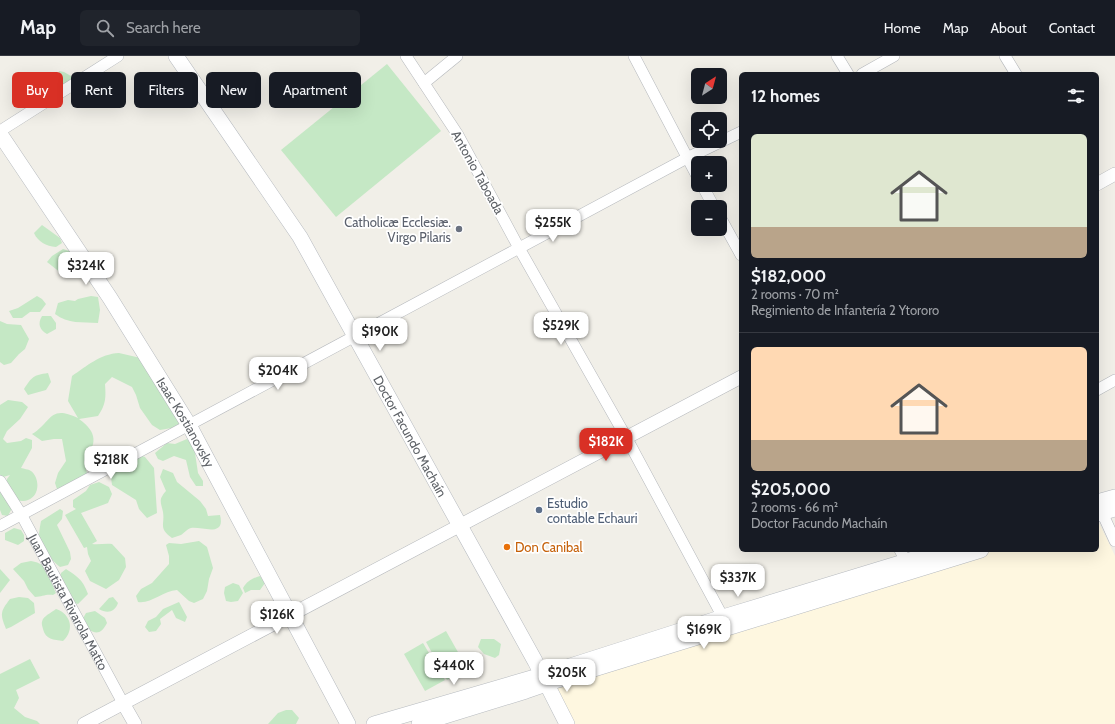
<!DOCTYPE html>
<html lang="en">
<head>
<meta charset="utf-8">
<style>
	:root { --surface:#171b24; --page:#20242c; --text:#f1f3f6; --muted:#9ea1a6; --line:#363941; --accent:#d93025 }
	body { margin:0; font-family:Cabin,sans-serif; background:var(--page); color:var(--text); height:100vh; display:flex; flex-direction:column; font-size:15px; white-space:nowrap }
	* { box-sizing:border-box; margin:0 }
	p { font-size:13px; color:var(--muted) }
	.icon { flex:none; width:22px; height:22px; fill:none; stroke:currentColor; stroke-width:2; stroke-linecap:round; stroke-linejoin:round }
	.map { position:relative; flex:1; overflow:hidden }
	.drawer { position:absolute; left:739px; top:16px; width:360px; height:480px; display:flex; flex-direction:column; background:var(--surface); border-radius:6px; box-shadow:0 4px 16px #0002 }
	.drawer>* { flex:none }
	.banner { position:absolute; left:12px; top:16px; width:380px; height:36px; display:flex; gap:8px }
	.needle { width:26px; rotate:36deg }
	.tools { position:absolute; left:691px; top:12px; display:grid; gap:8px }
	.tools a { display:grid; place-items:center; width:36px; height:36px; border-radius:6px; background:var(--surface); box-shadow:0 4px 16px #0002; font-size:20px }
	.price { position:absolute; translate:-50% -34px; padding:0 9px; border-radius:8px; background:#fff; color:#222; font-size:13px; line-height:26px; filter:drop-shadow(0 1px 2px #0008) }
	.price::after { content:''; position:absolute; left:50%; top:24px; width:12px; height:9px; margin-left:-6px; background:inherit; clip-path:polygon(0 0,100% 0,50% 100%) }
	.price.selected { background:var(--accent); color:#fff }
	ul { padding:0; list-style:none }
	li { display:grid; align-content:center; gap:8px; height:212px; padding:0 12px }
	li+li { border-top:1px solid var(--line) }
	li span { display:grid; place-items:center; height:124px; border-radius:6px; color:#555 }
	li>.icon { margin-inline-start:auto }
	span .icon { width:72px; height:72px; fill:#fffc; stroke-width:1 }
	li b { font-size:17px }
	h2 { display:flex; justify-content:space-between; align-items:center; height:48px; padding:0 12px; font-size:17px }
	.pill { padding:0 14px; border-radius:6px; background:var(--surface); box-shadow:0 4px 16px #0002; font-size:14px; line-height:36px }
	.pill.selected { background:var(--accent); color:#fff }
	header { display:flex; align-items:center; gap:24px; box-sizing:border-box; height:56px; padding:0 20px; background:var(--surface); border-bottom:1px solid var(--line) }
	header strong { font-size:19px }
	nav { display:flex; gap:22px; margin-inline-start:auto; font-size:14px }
	.search { width:280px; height:36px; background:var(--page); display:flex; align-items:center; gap:10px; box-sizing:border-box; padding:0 14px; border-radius:6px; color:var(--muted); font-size:15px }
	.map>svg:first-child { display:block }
</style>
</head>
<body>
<header>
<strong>Map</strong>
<div class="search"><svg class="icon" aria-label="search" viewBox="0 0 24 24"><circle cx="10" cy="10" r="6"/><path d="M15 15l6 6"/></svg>Search here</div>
<nav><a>Home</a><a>Map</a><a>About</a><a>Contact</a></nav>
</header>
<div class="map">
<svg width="1115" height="668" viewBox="0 0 1115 668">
	<rect width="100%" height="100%" fill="#f1efe8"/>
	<polygon fill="#fef7e0" points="1097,463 1115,500 1115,668 573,668 556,629 994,494 1097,494"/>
	<g fill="#c5e8c5">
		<polygon points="387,8 441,75 336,161 281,94"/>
		<polygon points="59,15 64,16 71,20 72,31 53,36"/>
		<path d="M42 169 60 182 62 187 56 191C46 190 38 186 34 177Z"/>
		<path d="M63 193 72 196 76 202C73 211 70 215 61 217L47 206 52 200Z"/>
		<polygon points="37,240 42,243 46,248 40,256 30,256 22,262 13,262 9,255 18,252"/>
		<path d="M91 240 98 241 100 254 98 267C82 266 68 268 55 258L58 247 68 244 75 245 78 243Z"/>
		<path d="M42 260H51L56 267V273L47 278C40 274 37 268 42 260Z"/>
		<polygon points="0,265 7,268 21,269 29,283 25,293 19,298 11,307 4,309 0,306"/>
		<path d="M119 297 145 303 189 369 160 374 152 369 140 352 136 339 132 331 112 321 105 328C106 342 106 348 98 360L79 363C98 377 97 387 84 406L88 421 59 439 55 427 58 417 66 405 62 383H54L42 385 32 378C52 366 49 348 78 362L68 345 72 320C87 310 100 298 119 297Z"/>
		<path d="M48 317 51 326 46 334 28 339 24 333C32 321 33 319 48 317Z"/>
		<path d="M8 344 22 346 28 351 20 363 7 375 3 383 7 387 21 385 26 382 32 384V392L21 412C24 413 28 413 31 415 40 422 40 440 28 444 22 447 15 443 9 442L12 452 8 460 2 459 0 454V436L4 439 7 423 10 419 0 422V349Z"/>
		<polygon points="187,383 194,390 198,417 203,425 203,430 196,430 190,421 186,404 174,400 163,405 158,403 155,397 167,387 175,388"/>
		<polygon points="125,393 145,401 154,412 157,457 147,462 139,453 136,444 112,429 110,414"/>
		<path d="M163 413 173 417 177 426 200 445 206 453 208 460 220 459C226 482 201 470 191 472 187 473 184 477 181 479 178 480 175 481 172 482 158 472 165 469 163 456 161 446 158 444 166 435L160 421Z"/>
		<path d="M99 426 109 431 112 438 108 447 81 457 97 485 92 488C99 489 105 487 112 488L125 502 126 511 119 524 106 533 90 525 85 515 91 505 88 498 87 491 84 492 65 459 76 453 73 451V444L86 435 90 429Z"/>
		<path d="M60 453 63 455 62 463 57 469 70 496 71 503 68 509 60 511C52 505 44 494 40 485 38 479 40 471 41 465Z"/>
		<polygon points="14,472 21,474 24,479 24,485 18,489 5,484 5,477"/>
		<path d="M199 485 207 491 213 512 209 523 207 535 203 543 194 547 189 545 177 534C163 535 151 548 138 546L136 540 141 533 152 527 169 508V500L166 489 169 487 181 488Z"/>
		<path d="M31 505C50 508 49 522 56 537L53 539C45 538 42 541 35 541L28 533 24 525 13 513 21 507Z"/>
		<polygon points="0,513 10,524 0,537"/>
		<path d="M66 513C78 521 83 524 88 538L78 548 71 546 60 522 61 517Z"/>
		<path d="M260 520 265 527 260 534H251L245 537 243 532C247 525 253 522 260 520Z"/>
		<polygon points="233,527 239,529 243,537 238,545 231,546 226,545 224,537 225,531"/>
		<path d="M19 541 28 542 34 547 35 557 11 571 6 573C0 558 0 556 10 543Z"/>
		<path d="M113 541 118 547C115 556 107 558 99 553L109 542Z"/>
		<polygon points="179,546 187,561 185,566 176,562 172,554 160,563 161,568 156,575 149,576 145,571 148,565 156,561 163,553"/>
		<path d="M56 553C71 558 75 574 63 585 54 584 45 583 43 573 42 569 41 567 43 563 46 559 52 556 56 553Z"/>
		<path d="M95 555 105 562 107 567C99 583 91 576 81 566L86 557Z"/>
		<polygon points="446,575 467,612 447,624 426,586"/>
		<polygon points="481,583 494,583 501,588 499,599 495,602 484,598 478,591"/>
		<polygon points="423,587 445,624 425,635 404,598"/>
		<polygon points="30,603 40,622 16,634 19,642 14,652 25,661 37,665 40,668 0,668 0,618"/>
		<polygon points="286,654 292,654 299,662 296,668 268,668 278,657"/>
	</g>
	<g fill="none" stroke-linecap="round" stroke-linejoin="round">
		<defs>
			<g id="minor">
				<polyline points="406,0 458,79 519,192 626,381 726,567"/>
				<polyline points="634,0 698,122"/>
				<polyline points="837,0 848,18"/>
				<polyline points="1005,0 1016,18"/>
				<polyline points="862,18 894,0"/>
				<polyline points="424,27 457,0"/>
				<polyline points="0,75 118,0"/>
				<polyline points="702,129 714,151"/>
				<polyline points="720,161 741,199"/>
				<polyline points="1097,334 1115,324"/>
				<path id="s1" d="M0 425 21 458 123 647"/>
				<polyline points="1097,453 1105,463 1115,485"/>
				<polyline points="0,470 189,369 687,102 741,76"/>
				<polyline points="900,494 909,511"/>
			</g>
			<g id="tertiary">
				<polyline points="1097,128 1115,118"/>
				<polyline points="123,647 135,668"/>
				<polyline points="84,668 741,321"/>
			</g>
			<g id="secondary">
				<path id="s2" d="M176 0 300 181 535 605 567 668"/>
				<path id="s3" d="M0 78 110 242 189 369 348 668"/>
				<polyline points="1097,446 1115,441"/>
				<polyline points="1097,458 1115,453"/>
				<polyline points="374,668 542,619 723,561 943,494"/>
				<polyline points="419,668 526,635 558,624 981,494"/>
			</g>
		</defs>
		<use href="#minor" stroke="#b5b8bc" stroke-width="12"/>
		<use href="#tertiary" stroke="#b5b8bc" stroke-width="14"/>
		<use href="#secondary" stroke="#b6babf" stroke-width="16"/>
		<use href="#minor" stroke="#fff" stroke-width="11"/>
		<use href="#tertiary" stroke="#fff" stroke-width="13"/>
		<use href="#secondary" stroke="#fff" stroke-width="15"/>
	</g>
	<circle fill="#6b7280" stroke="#fff" stroke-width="1.5" cx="459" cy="173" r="4"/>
	<circle fill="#5c6f8a" stroke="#fff" stroke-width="1.5" cx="539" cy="454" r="4"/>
	<circle fill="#e8710a" stroke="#fff" stroke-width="1.5" cx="507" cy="491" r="4"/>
	<g text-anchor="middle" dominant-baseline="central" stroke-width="3.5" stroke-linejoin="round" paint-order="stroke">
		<g font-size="13" fill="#5f6368" stroke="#fff">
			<text transform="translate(478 116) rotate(61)">Antonio Taboada</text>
			<text stroke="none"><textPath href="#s3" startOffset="343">Isaac Kostianovsky</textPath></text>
			<text stroke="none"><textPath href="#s2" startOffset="447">Doctor Facundo Machaín</textPath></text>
			<text stroke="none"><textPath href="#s1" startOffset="139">Juan Bautista Rivarola Matto</textPath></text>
		</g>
		<g font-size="13" fill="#5b616d" stroke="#fff" text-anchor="end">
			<text x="451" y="166">Catholicæ Ecclesiæ.<tspan x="451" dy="15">Virgo Pilaris</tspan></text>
		</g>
		<g font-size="13" fill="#4e5e75" stroke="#fff" text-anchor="start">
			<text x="547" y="447">Estudio<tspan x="547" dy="15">contable Echauri</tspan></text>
		</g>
		<g font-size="13" fill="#c56008" stroke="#fff" text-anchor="start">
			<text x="515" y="491">Don Canibal</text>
		</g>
	</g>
</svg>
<div class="tools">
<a><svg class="needle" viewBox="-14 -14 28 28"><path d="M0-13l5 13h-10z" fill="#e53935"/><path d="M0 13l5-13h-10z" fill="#9ea1a6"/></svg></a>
<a><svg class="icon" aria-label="locate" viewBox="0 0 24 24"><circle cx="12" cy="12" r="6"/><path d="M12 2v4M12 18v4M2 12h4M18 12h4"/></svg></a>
<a>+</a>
<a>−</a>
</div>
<b class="price" style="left:553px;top:187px">$255K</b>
<b class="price" style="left:86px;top:230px">$324K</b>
<b class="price" style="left:561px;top:290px">$529K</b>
<b class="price" style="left:380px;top:296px">$190K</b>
<b class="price" style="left:278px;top:335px">$204K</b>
<b class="price selected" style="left:606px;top:406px">$182K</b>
<b class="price" style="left:111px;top:424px">$218K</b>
<b class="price" style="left:738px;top:542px">$337K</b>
<b class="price" style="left:277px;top:579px">$126K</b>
<b class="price" style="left:704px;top:594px">$169K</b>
<b class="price" style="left:454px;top:630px">$440K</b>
<b class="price" style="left:567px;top:637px">$205K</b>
<div class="banner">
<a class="pill selected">Buy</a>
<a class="pill">Rent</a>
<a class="pill">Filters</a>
<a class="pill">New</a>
<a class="pill">Apartment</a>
</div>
<section class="drawer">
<h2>12 homes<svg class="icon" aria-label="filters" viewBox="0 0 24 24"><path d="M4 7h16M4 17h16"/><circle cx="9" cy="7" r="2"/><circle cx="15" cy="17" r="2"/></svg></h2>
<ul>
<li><span style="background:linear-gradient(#dfe7d0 75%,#b9a48a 0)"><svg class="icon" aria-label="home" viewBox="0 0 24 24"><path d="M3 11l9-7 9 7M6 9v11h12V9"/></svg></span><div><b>$182,000</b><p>2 rooms · 70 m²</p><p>Regimiento de Infantería 2 Ytororo</p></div></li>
<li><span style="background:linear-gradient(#ffd9b3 75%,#b9a48a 0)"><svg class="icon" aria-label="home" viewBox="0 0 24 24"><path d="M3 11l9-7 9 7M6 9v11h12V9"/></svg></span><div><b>$205,000</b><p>2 rooms · 66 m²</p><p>Doctor Facundo Machaín</p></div></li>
</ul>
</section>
</div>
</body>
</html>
